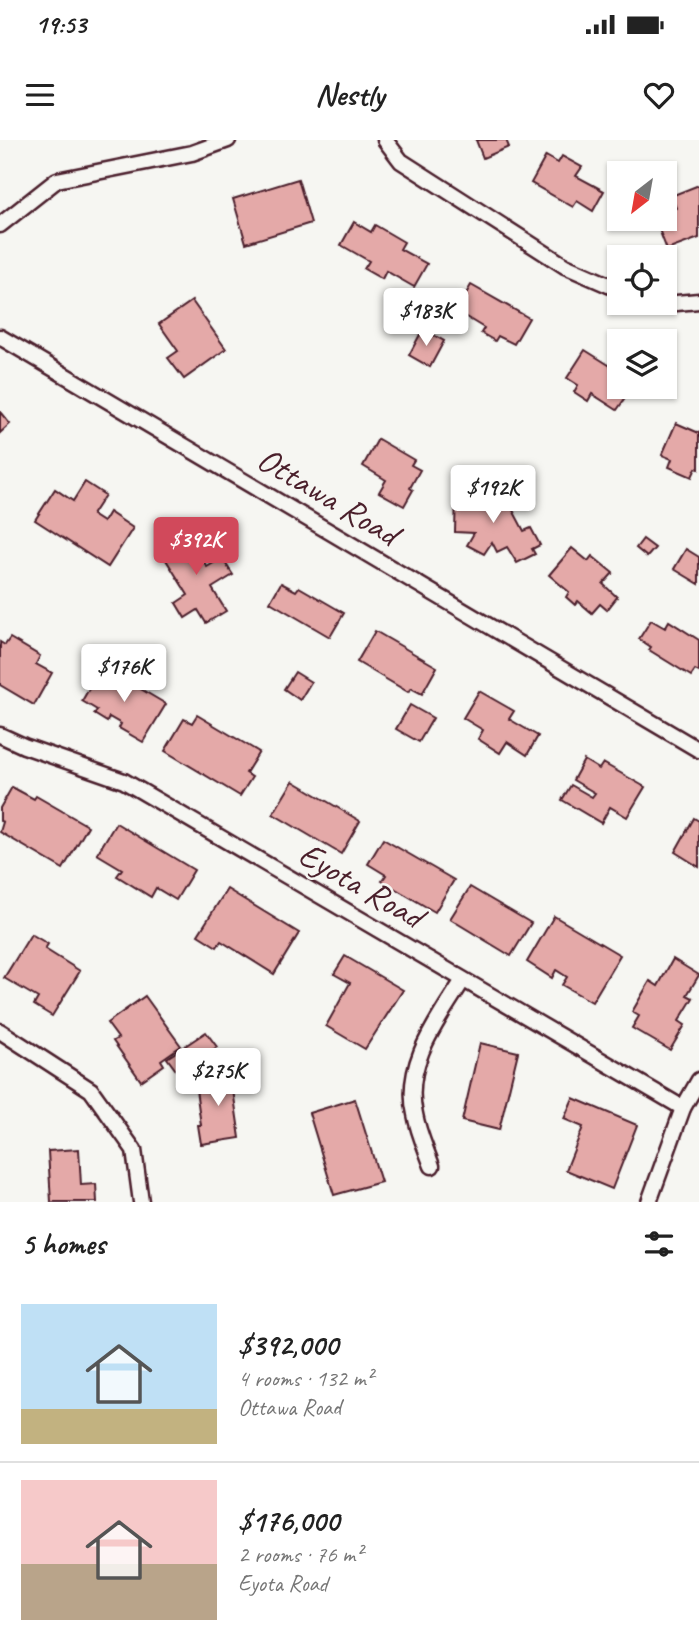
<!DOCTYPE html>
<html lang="en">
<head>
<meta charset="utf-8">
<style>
	:root { --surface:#fff; --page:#f2f2f2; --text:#222; --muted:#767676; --line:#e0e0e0; --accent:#d1495b }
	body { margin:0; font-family:Caveat,sans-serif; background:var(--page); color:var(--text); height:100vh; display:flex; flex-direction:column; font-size:26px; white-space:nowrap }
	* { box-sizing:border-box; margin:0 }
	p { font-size:23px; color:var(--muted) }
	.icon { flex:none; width:38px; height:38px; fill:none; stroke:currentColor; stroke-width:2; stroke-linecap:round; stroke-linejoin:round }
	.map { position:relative; height:1062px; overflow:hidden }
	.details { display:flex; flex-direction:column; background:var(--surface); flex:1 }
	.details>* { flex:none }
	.needle { width:46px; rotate:211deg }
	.tools { position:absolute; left:607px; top:21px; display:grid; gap:14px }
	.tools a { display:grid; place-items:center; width:70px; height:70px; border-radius:0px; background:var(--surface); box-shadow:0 2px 5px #0004; font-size:35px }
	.price { position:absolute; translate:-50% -60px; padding:0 16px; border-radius:7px; background:#fff; color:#222; font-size:23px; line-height:46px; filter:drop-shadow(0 2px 4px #0008) }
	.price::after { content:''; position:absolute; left:50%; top:42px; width:21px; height:16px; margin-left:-10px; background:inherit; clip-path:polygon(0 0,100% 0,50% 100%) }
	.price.on { background:var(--accent); color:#fff }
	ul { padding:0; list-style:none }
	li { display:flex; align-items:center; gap:21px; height:175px; padding:0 21px }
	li+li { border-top:2px solid var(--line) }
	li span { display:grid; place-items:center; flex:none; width:196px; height:140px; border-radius:0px; color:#555 }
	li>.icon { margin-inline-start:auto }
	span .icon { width:84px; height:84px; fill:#fffc; stroke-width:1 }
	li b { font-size:30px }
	h2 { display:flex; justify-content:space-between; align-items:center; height:84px; padding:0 21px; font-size:30px }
	.status { display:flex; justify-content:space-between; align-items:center; height:49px; padding:0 35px; background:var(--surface); direction:ltr }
	.status svg { height:19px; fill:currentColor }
	header { display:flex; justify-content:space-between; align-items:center; height:91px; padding:0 21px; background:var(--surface); font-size:32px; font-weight:600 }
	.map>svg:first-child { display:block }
</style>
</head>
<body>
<div class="status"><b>19:53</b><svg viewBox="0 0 49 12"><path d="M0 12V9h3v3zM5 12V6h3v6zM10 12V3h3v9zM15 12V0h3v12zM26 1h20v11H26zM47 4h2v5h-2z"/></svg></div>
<header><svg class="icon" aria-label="menu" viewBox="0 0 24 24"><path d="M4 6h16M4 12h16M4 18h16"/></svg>Nestly<svg class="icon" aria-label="heart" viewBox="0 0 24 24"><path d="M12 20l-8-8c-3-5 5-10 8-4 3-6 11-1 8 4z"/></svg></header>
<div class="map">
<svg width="699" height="1062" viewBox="0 0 699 1062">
	<rect width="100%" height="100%" fill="#f6f6f2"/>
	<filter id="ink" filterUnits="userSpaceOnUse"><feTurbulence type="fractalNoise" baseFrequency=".0143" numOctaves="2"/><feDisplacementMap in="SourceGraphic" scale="14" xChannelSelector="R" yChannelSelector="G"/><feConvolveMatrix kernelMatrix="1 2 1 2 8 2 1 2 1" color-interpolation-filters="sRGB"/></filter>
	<g filter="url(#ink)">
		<g fill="#e4a9a8" stroke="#4a1f2b" stroke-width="2">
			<polygon points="476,0 506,0 509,7 483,18"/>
			<polygon points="546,16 558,23 562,16 582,27 576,36 604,51 593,71 577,61 573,67 531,43"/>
			<polygon points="298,39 311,83 246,103 233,59"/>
			<polygon points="699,45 699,98 667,110 655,79 665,79 665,72 676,68 671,56"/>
			<polygon points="354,82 371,92 375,85 404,102 400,109 427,124 414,147 386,131 382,139 364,129 369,121 341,105"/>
			<polygon points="471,145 529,178 514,204 498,196 495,201 481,193 484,188 456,171"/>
			<polygon points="192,161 226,209 184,239 168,218 178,211 159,184"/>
			<polygon points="423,189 444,201 430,227 409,215"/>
			<polygon points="585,210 620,232 620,247 633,247 617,270 592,254 588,261 574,252 578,245 567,238"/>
			<polygon points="0,272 10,284 0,293"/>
			<polygon points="676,283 699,293 699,329 696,328 692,337 669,327 672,319 662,315"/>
			<polygon points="378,299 414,320 411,325 420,330 410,348 413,350 404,366 379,352 386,340 363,326"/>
			<polygon points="85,342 105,355 92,375 103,382 109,372 133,388 108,427 35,380 55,349 73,361"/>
			<polygon points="456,353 505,355 524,391 531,388 540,405 532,409 535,414 517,423 507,407 497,412 492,402 484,414 467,405 474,393 455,392"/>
			<polygon points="185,391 207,427 222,418 233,435 212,448 226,471 206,483 198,470 185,478 176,463 188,455 158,407"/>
			<polygon points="643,399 655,408 647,417 636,408"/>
			<polygon points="572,408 588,421 592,416 613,433 603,444 617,457 607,470 600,464 592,473 578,461 575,465 566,457 569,452 549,435"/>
			<polygon points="686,409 699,417 699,444 674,429"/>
			<polygon points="281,443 296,451 299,447 344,473 330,497 270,462"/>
			<polygon points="651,480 665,488 669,481 699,500 699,532 695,530 691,536 649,510 651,507 639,499"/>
			<polygon points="375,491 437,527 422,554 411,548 408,552 357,522"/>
			<polygon points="10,498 40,516 36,524 52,533 34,565 0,545 0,502 5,505"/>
			<polygon points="102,526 166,564 143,602 119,588 121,584 109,577 107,582 94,574 97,570 82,561"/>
			<polygon points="295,532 311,542 300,560 284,549"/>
			<polygon points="479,551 514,571 509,579 538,596 527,615 507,602 500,613 478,599 483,590 463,578"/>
			<polygon points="410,565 433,578 419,602 396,589"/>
			<polygon points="197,575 259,612 246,633 252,637 240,656 165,611 184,579 192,583"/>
			<polygon points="584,620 599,629 603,623 645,647 627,677 610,667 601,683 562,660 571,645 592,657 595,653 573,640"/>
			<polygon points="293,641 360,681 341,714 273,674"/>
			<polygon points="12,647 34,659 36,656 88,686 63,729 0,692 3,682 0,681 0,668"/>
			<polygon points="694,678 699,681 699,727 675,712"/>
			<polygon points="116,683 194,730 176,760 156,748 151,757 117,736 122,729 97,714"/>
			<polygon points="383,699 454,740 435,772 382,741 386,735 368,724"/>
			<polygon points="470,747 531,783 511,816 450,779"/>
			<polygon points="227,749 299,793 274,834 221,801 217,807 198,795"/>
			<polygon points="554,776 620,815 592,862 562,845 567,837 556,830 552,838 527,822"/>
			<polygon points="31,794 48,804 45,809 80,831 52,876 34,865 38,858 4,838"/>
			<polygon points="345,816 403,850 365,909 326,886 350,843 334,834"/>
			<polygon points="673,819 699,835 687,855 693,858 679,881 685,885 670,910 632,888 639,876 632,872 650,841 658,846"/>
			<polygon points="145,856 181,906 161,920 164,925 141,941 113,901 118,898 107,883"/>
			<polygon points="206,892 217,907 178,933 167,918"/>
			<polygon points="480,903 518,912 499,990 462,981"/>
			<polygon points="235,924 239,949 233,950 240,998 201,1004 198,985 201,985 195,942 224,938 223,926"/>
			<polygon points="573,958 637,985 612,1049 566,1030 583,987 564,979"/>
			<polygon points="355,959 381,1042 334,1055 309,973"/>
			<polygon points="79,1009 81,1045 96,1044 97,1062 51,1062 48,1011"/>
		</g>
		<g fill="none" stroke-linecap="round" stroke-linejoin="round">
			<defs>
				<g id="street">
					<polyline points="385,0 401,21 565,126 620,150"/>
					<polyline points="0,85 57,40 192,13 228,0"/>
					<polyline points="650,163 654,165 699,161"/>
					<polyline points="0,197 699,610"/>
					<polyline points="0,595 24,606 124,641 683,968"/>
					<polyline points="0,891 91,950 134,1010 141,1062"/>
					<path d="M432 1026C426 1009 418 992 415 974 403 924 438 880 463 840"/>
					<polyline points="649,1062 683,968 699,940"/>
				</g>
			</defs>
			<use href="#street" stroke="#4a1f2b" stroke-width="19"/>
			<use href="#street" stroke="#f6f6f2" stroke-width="14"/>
		</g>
	</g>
	<g text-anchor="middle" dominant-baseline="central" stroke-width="5" stroke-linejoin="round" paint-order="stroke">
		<g font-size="35" fill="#4a1f2b" stroke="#f6f6f2">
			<text transform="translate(328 356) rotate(31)">Ottawa Road</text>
			<text transform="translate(361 745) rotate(30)">Eyota Road</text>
		</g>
	</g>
</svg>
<div class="tools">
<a><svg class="needle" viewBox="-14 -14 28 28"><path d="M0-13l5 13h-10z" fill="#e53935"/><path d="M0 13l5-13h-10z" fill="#767676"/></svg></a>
<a><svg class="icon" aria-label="locate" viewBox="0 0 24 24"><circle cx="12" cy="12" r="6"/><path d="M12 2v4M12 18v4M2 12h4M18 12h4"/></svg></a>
<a><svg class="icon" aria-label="layers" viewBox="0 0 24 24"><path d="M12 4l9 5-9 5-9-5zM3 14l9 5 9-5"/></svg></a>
</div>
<b class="price" style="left:426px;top:208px">$183K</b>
<b class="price" style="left:493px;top:385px">$192K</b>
<b class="price on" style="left:196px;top:437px">$392K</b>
<b class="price" style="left:124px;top:564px">$176K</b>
<b class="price" style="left:218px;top:968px">$275K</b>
</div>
<section class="details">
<h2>5 homes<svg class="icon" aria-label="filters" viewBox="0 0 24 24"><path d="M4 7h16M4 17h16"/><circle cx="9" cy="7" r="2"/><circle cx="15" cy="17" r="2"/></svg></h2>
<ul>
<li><span style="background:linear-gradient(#bfe0f5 75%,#c2b280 0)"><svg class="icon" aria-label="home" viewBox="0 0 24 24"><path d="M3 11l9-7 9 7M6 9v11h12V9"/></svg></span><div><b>$392,000</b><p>4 rooms · 132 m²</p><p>Ottawa Road</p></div></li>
<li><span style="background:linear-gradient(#f6c9c9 60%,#b9a48a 0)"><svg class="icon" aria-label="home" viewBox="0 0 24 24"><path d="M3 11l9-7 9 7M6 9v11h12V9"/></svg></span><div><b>$176,000</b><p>2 rooms · 76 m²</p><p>Eyota Road</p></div></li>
</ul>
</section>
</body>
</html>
